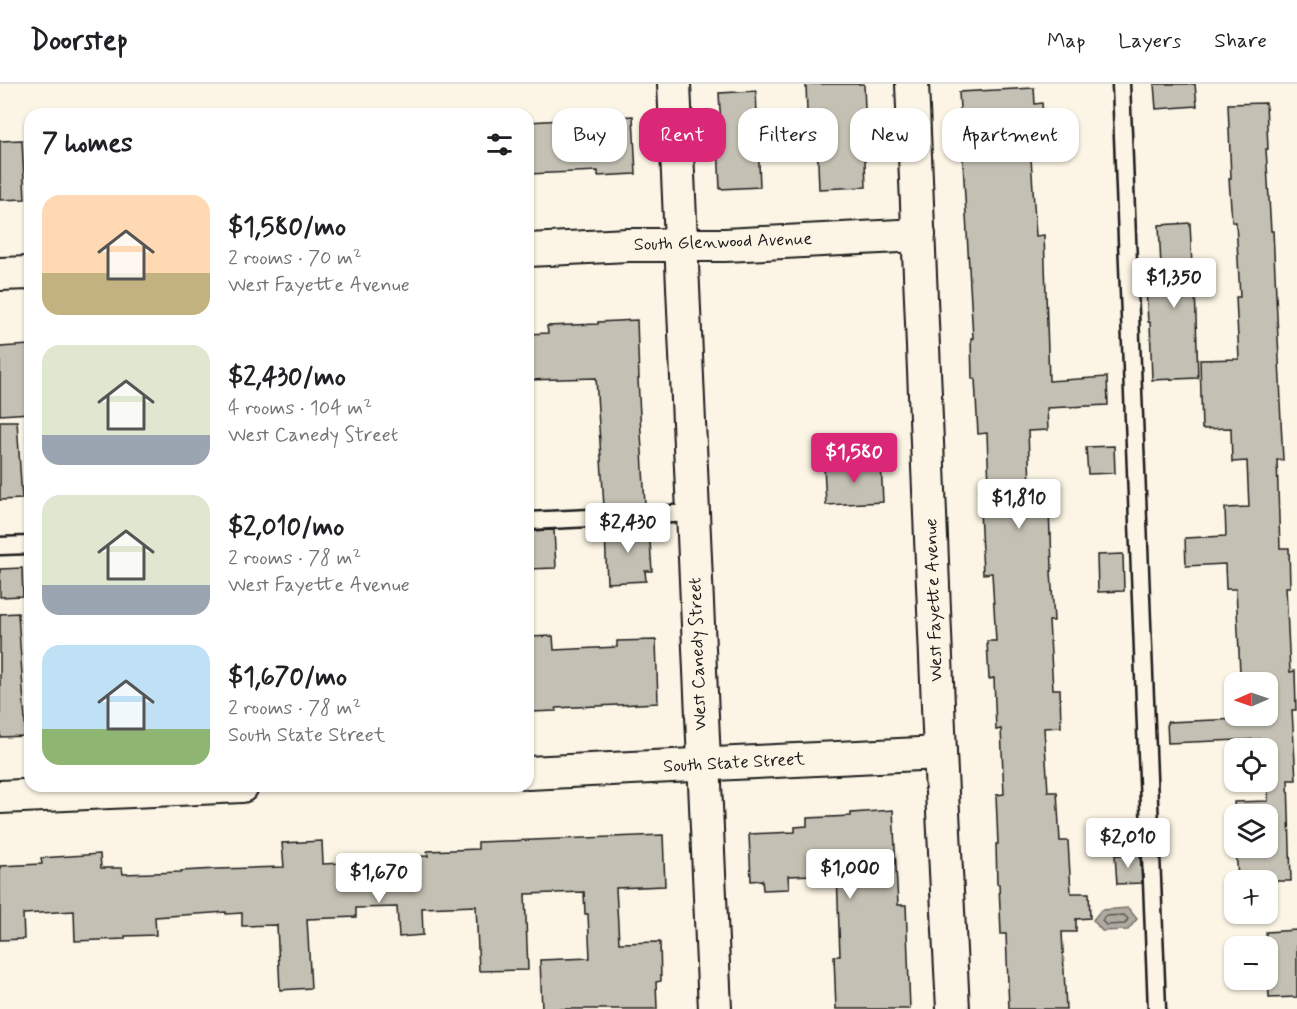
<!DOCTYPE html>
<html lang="en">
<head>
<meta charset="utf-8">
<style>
	:root { --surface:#fff; --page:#f2f2f2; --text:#202124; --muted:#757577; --line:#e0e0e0; --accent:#db2777 }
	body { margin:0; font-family:Mynerve,sans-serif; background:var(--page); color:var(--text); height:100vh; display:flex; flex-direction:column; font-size:22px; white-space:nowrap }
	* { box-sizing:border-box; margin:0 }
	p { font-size:20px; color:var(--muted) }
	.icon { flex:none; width:33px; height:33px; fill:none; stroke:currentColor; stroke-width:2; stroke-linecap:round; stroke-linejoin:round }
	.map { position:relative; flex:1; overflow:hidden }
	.panel { position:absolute; left:24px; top:24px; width:510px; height:684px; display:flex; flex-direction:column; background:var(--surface); border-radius:18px; box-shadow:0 2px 4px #0004 }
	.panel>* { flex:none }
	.guide { position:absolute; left:552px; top:24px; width:570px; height:54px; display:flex; gap:12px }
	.needle { width:39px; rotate:268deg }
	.buttons { position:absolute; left:1224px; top:588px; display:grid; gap:12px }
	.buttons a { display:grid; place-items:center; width:54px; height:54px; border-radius:12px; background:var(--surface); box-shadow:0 2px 4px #0004; font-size:30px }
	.price { position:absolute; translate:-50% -51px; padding:0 14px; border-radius:6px; background:#fff; color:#222; font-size:20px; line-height:39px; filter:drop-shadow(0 2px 3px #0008) }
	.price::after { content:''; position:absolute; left:50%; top:36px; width:18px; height:14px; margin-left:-9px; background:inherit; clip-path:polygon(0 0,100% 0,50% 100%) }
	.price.selected { background:var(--accent); color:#fff }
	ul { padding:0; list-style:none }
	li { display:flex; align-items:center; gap:18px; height:150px; padding:0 18px }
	li span { display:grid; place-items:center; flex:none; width:168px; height:120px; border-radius:18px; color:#555 }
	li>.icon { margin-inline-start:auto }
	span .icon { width:72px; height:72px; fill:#fffc; stroke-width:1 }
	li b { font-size:26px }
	h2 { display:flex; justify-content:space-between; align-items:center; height:72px; padding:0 18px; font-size:26px }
	.pill { padding:0 21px; border-radius:18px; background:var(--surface); box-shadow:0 2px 4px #0004; font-size:21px; line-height:54px }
	.pill.selected { background:var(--accent); color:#fff }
	header { display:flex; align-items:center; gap:36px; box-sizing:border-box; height:84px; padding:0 30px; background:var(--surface); border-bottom:2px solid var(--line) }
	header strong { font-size:28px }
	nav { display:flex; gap:33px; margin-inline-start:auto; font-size:21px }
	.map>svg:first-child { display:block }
</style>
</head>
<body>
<header>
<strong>Doorstep</strong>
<nav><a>Map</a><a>Layers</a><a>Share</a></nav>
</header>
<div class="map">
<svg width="1297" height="925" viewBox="0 0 1297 925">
	<rect width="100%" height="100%" fill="#fcf5e5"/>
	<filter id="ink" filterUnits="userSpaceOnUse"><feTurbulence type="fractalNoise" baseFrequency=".0167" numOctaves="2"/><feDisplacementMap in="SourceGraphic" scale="12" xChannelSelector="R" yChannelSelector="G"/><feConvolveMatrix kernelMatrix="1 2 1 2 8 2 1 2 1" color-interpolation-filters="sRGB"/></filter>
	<g filter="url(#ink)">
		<polygon fill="#b0aba1" stroke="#75726c" stroke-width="1.5" points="1128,824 1137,835 1128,846 1102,847 1093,836 1101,826"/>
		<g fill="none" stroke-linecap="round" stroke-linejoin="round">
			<polygon stroke="#575551" stroke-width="1.5" points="1124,831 1128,835 1125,840 1106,841 1102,837 1105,832"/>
		</g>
		<g fill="#c4c0b3" stroke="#1c1c1c" stroke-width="1.5">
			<polygon points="806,0 864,0 866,52 864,52 866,103 819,105 817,54 808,54"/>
			<polygon points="1154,0 1195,0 1197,22 1156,25"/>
			<polygon points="1034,4 1035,20 1042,19 1044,42 1029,43 1036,152 1044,151 1049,297 1107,293 1108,321 1047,324 1048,346 1028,347 1030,402 1048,401 1050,451 1051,450 1052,487 1051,487 1054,537 1049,537 1053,605 1060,605 1061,643 1044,644 1048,708 1057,708 1060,757 1068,757 1071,809 1089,809 1090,834 1076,835 1076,848 1062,848 1066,925 1009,925 1006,850 1001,850 999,800 997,800 996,760 998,760 996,711 1004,710 1001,645 996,646 994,594 989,595 987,557 996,557 992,489 983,490 979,404 989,403 987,349 978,350 975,295 972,295 971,254 973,254 959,8"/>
			<polygon points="756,7 760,103 720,105 718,60 722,59 719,9"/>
			<polygon points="1266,19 1268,65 1266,65 1271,147 1273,147 1281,318 1280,318 1283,376 1277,376 1280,464 1289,464 1290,503 1286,503 1290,588 1295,587 1296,626 1292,626 1296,696 1288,696 1291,797 1268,797 1238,796 1236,764 1268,764 1268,730 1235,730 1234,718 1268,717 1268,664 1264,664 1263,655 1168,659 1167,638 1239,635 1239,632 1268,632 1268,598 1237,598 1237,589 1240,589 1236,505 1226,505 1225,480 1186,482 1185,454 1226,452 1225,424 1249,423 1247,377 1232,378 1231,344 1202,345 1200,276 1239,275 1236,213 1240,213 1236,138 1232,138 1229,94 1231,94 1228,20"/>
			<polygon points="633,32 636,90 598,92 598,87 528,90 528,38"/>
			<polygon points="22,56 25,115 0,116 0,57"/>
			<polygon points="1190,139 1193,203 1195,203 1198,294 1152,296 1150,238 1148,238 1146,205 1162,204 1159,141"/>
			<polygon points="637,236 639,295 638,295 645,421 604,423 596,294 528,296 528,250 548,249 547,242 598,240 598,238"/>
			<polygon points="30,261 30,329 0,331 0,263"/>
			<polygon points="0,337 17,337 22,415 0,416"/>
			<polygon points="1114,362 1115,389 1088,390 1086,363"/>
			<polygon points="881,379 883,418 826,421 824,382"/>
			<polygon points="646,442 646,444 649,444 652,487 645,487 646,497 607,499 605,446 606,445 606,444"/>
			<polygon points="554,446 556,484 528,485 528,447"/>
			<polygon points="1123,470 1124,507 1098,508 1097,471"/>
			<polygon points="22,484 23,512 0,513 0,485"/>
			<polygon points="18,529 26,652 0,653 0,530"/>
			<polygon points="553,552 554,566 617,563 617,557 656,556 658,619 556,624 556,627 531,628 531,615 528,615 528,553"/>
			<polygon points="893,726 898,821 906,821 910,925 836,925 834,872 840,872 837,790 788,792 789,805 763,806 762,796 751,797 749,750 795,748 795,743 807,742 807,734 851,732 851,729"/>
			<polygon points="663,751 665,802 616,804 619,859 660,858 661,897 656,898 657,925 542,925 540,876 590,874 588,830 585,830 584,808 525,810 528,886 479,887 476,822 422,824 423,851 399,853 397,823 356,824 356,833 307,835 311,904 280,906 277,841 242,842 242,829 226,830 226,828 155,833 156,851 125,852 125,855 75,857 74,827 23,830 24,855 0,856 0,782 42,780 41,774 100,770 101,784 122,784 123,790 181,788 181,787 217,785 284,783 282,759 322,757 323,780 382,777 381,774 428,772 427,767 478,765 478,758"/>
			<polygon points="1140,770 1142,799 1117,800 1115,771"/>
			<polygon points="1297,846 1297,913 1269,914 1266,848"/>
		</g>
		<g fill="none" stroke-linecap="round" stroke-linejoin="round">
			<defs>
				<g id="service">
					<polyline points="1121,0 1157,925"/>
					<polyline points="528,437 693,429"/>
					<polyline points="0,462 30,461"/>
				</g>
				<g id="minor">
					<polyline points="674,0 715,925"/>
					<polyline points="912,0 940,669 953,925"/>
					<polyline points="528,166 628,161 725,161 919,151"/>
					<polyline points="0,190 30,189"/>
					<polyline points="528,689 940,669"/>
					<polyline points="0,713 242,702"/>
				</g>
			</defs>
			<use href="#service" stroke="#1c1c1c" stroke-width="21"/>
			<use href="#minor" stroke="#1c1c1c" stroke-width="36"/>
			<use href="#service" stroke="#fcf5e5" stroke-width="16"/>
			<use href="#minor" stroke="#fcf5e5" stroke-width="32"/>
		</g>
	</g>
	<g text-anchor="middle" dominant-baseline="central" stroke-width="6" stroke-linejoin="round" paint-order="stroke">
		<g font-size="18" fill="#1c1c1c" stroke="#fcf5e5">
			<text transform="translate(723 158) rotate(-2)">South Glenwood Avenue</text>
			<text transform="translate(934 516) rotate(-92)">West Fayette Avenue</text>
			<text transform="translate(698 570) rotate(-92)">West Canedy Street</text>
			<text transform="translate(734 679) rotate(-3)">South State Street</text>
		</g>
	</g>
</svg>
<div class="buttons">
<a><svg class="needle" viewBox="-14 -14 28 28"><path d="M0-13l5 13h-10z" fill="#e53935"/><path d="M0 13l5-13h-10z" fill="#757577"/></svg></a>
<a><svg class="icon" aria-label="locate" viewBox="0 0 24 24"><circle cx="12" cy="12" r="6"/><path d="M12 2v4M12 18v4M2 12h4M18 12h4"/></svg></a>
<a><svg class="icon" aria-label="layers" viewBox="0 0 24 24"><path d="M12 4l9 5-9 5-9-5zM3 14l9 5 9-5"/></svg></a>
<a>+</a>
<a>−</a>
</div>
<b class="price" style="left:1174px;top:225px">$1,350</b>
<b class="price selected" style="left:854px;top:400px">$1,580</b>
<b class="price" style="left:1019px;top:446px">$1,810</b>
<b class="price" style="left:628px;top:470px">$2,430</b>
<b class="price" style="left:1128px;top:785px">$2,010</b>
<b class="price" style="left:850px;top:816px">$1,000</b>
<b class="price" style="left:379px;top:820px">$1,670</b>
<div class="guide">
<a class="pill">Buy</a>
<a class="pill selected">Rent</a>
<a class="pill">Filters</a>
<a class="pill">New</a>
<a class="pill">Apartment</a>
</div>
<section class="panel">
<h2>7 homes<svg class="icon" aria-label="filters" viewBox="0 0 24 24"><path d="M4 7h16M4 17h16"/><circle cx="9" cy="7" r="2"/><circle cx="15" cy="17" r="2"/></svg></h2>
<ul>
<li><span style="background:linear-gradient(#ffd9b3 65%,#c2b280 0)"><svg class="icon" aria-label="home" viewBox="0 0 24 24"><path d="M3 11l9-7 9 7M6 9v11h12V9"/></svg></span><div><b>$1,580/mo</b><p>2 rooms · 70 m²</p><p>West Fayette Avenue</p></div></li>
<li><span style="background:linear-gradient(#dfe7d0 75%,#9aa5b1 0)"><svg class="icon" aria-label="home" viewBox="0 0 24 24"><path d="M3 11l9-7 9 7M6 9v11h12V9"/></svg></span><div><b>$2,430/mo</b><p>4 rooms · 104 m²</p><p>West Canedy Street</p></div></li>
<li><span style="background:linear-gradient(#dfe7d0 75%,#9aa5b1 0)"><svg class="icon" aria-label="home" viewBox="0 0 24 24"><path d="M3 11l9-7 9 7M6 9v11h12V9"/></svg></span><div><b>$2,010/mo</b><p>2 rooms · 78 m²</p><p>West Fayette Avenue</p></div></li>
<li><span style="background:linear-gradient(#bfe0f5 70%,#8fb573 0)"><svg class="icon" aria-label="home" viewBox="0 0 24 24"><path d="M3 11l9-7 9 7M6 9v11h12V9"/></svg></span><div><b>$1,670/mo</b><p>2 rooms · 78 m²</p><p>South State Street</p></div></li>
</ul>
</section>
</div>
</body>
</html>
